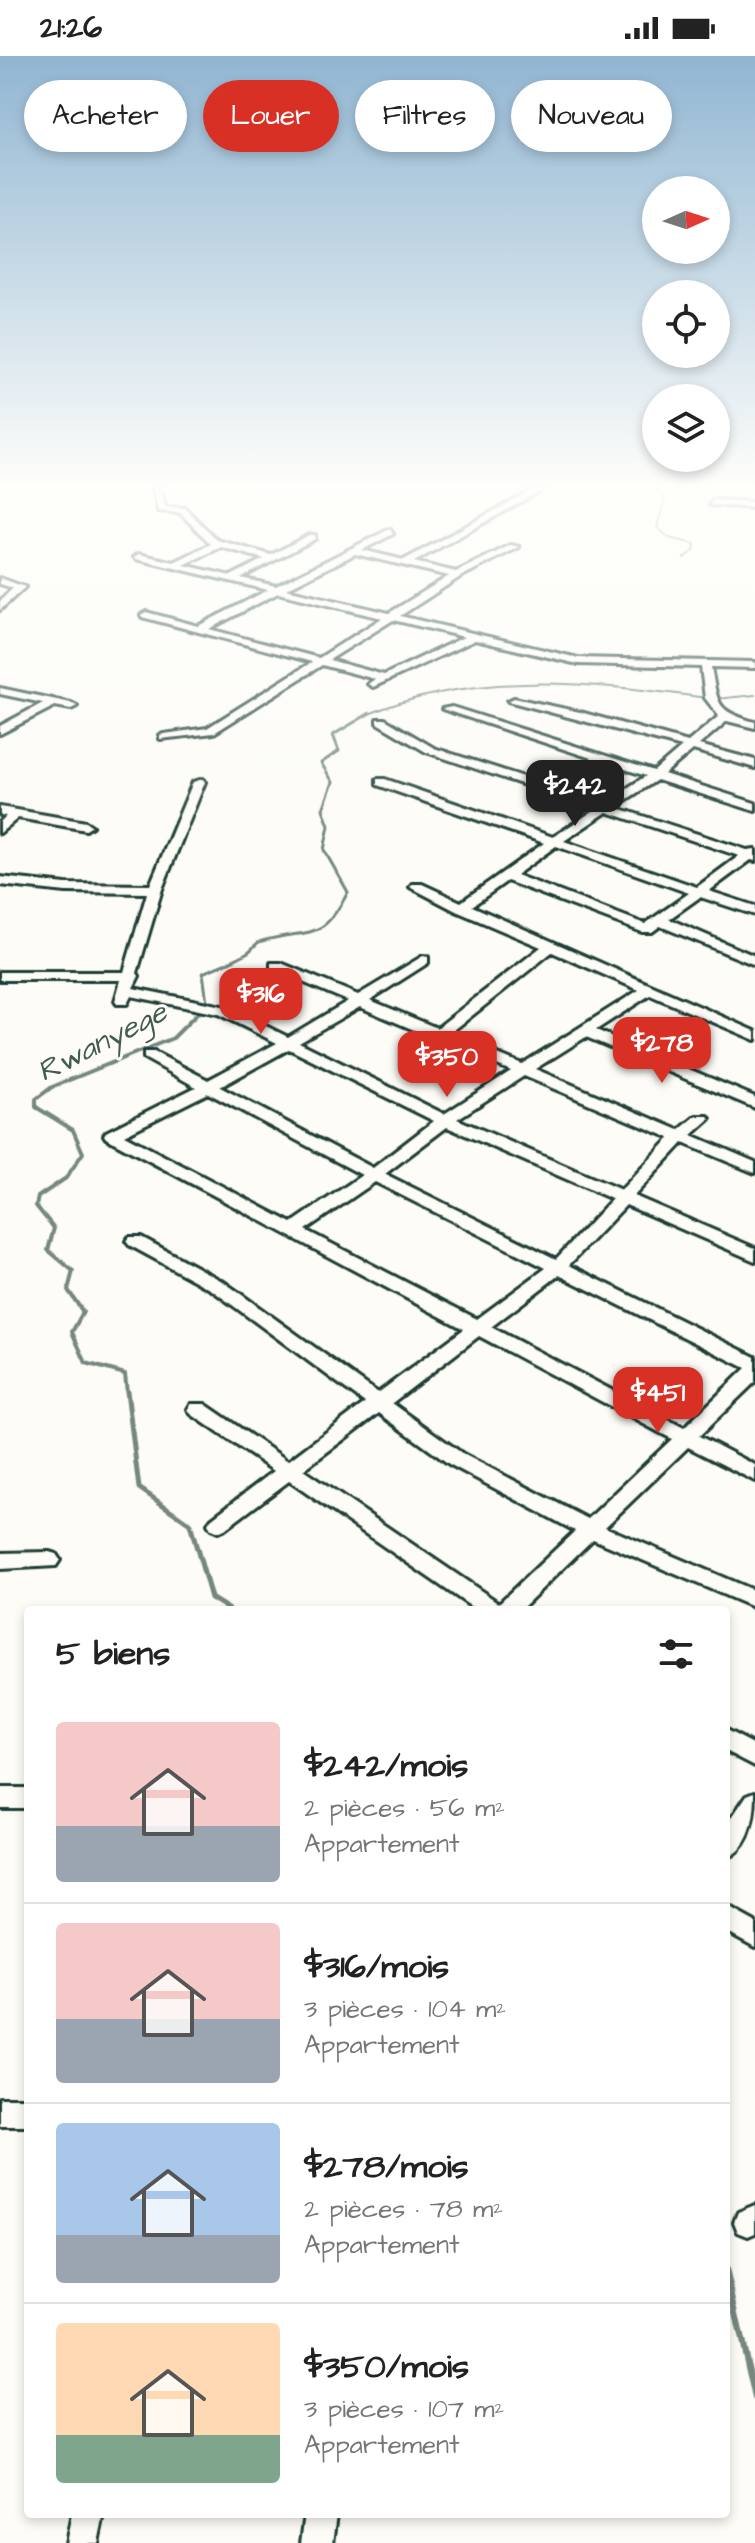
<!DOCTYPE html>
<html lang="fr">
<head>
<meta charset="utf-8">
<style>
	:root { --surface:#fff; --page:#f6f6f6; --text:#222; --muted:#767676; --line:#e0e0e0; --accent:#d93025 }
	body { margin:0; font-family:"Architects Daughter",sans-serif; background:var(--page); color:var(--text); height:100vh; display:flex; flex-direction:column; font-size:30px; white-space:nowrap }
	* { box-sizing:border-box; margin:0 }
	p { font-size:26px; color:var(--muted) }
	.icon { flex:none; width:44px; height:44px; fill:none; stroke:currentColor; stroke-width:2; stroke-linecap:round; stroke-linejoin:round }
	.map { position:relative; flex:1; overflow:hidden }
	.panel { position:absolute; left:24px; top:1550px; width:706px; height:912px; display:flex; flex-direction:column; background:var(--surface); border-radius:8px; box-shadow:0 4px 12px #0003 }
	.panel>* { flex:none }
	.guide { position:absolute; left:24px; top:24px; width:708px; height:72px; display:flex; gap:16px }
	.needle { width:52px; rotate:87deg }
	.fabs { position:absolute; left:642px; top:120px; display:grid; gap:16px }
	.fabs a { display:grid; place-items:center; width:88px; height:88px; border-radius:50%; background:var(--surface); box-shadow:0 4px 12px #0003; font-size:40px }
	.price { position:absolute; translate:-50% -68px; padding:0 18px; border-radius:16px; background:var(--accent); color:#fff; font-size:26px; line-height:52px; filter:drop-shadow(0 2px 4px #0008) }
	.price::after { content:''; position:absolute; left:50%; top:48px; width:24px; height:18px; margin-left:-12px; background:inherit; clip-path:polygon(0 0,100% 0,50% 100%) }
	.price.on { background:#222; color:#fff }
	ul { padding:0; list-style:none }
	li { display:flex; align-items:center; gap:24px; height:200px; padding:0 32px }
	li+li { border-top:2px solid var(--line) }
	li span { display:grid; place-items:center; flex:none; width:224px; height:160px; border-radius:8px; color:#555 }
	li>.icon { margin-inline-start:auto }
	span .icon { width:96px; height:96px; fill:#fffc; stroke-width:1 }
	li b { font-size:34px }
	h2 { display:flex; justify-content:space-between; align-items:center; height:96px; padding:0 32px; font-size:34px }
	.pill { padding:0 28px; border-radius:36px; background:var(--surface); box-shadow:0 4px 12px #0003; font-size:28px; line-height:72px }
	.pill.on { background:var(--accent); color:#fff }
	.status { display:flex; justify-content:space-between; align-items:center; height:56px; padding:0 40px; background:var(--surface); direction:ltr }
	.status svg { height:22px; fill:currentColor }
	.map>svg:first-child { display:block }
</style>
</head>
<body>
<div class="status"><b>21:26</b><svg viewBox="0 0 49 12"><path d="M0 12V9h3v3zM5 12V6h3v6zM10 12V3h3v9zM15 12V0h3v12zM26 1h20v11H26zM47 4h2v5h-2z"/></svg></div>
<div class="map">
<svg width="755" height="2487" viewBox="0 0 755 2487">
	<rect width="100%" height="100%" fill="#fdfcf7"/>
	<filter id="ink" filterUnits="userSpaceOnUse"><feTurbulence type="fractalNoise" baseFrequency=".0125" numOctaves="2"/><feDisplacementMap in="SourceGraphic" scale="16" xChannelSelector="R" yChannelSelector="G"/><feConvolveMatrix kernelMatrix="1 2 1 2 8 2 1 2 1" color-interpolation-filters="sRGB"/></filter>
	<g filter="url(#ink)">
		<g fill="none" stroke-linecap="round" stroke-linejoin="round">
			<g stroke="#75877f" stroke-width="2">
				<polyline points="657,433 665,443 657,471 669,482 695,488 694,495 684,502"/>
				<polyline points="716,643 755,639"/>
				<path d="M366 659C476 613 593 627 707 642"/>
			</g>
			<path stroke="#75877f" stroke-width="3" d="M201 954 207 946 203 917C218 910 235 905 248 896 254 892 256 886 262 885 310 871 320 889 348 836L324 794 329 770 323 753 333 726 321 707 339 695 333 679 370 657"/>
			<polyline stroke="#75877f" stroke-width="4" points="127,1337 125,1318 86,1307 72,1276 83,1256 68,1234 73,1215 48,1194 54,1172 36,1150 38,1141 66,1122 83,1097 73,1074 36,1051 36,1043 52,1031 173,982 203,952"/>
			<polyline stroke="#75877f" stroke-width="5" points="127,1335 139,1432 190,1468 211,1542 230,1554"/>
			<polyline stroke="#75877f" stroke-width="6" points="726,2213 755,2342"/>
			<defs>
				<g id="minor">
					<path d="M153 433H161L165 451 185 452 217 484 271 499 309 479H315V483L241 522 276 530 390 473 393 478 362 494 404 504 534 433H544L414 506 456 516 511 489 519 491 460 521 400 560 578 602 755 606V612L711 611C718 649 716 655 755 666V672L727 665 699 689 755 704V712L693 694 664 718 755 747V755L657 724 615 751 747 794 755 793V805L751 804 709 835 755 850V859L700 841 669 863 755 900V909L660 870 652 876H642L507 825 472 850 755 975V984L650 939 596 974 755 1041V1052L586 981 535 1013 679 1074 696 1060H708L710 1063 692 1079 755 1106V1117L683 1087 634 1140 755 1192V1205L626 1149 569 1209 755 1301V1326L699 1380 755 1409V1425L688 1391 605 1471 755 1535V1552L593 1483 520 1554H476L289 1425 225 1473 218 1476 211 1473 208 1468 211 1463 274 1415 191 1358 188 1353 191 1348H205L288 1405 365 1347 212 1234 129 1189 126 1185 129 1181H141L224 1226 378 1337 464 1273 106 1082 104 1079 106 1076 196 1031 144 1002V996H154L208 1024 277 987 218 958 131 940 127 948H117L115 945 121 924H0V916H124L147 837 66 836 0 829V821L66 828 150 829 193 726 203 723 205 726 162 833 137 917 139 920 133 932 227 951 288 981 348 945 271 913V907H281L358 939 423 900 428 901V907L370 944 437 972 541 891 456 855 410 831 412 828H422L461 846 544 787 377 729V723H385L553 781 596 753 426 696 377 667V663H385L434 692 604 747 646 720 442 653 452 651 654 715 682 691 508 645 514 642 580 656 688 686 719 660 705 642 701 611 578 608 475 584 373 631 368 628 375 623 322 609 214 677 160 683V679L164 678 207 672 312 606 142 561 141 559 146 556 198 570 268 534 136 503 134 501 139 498 174 506 211 488 180 457 158 455ZM221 491 264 503 231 520 184 509ZM355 498 449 520 389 557 286 533ZM278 537 382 562 319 602 209 573ZM393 564 464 581 384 619 329 604ZM607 756 739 800 697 831 564 785ZM556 790 689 837 645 868 516 819ZM552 896 639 934 522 1008 449 978ZM360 951 511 1015 444 1058 299 986ZM289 993 434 1065 373 1112 220 1031ZM524 1020 670 1082 621 1134 457 1063ZM208 1037 362 1119 292 1167 124 1079ZM447 1071 612 1143 556 1203 385 1118ZM375 1126 546 1212 477 1263 305 1174ZM559 1219 746 1312 684 1372 491 1271ZM479 1280 672 1383 588 1463 463 1398 392 1347ZM379 1357 449 1408 575 1475 499 1547 303 1414Z"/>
					<polygon points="713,444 755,446 755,452 710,449"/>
					<polygon points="0,522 25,531 0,554 0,545 13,532 0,528"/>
					<polygon points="0,632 71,647 77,650 71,653 55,650 0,678 0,670 43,647 0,638"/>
					<polygon points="0,751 86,766 92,770 86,774 18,762 0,777 0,766 6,760 0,759"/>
					<polygon points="49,1496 56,1498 60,1504 56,1510 0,1513 0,1497"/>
					<polygon points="726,1674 755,1689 755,1710 726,1695"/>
					<rect x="0" y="1732" width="28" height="20"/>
					<path d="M755 1736C755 1759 752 1792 726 1802V1770L747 1739Z"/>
					<polygon points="726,1850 755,1866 755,1891 726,1875"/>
					<rect x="0" y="2042" width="28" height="28"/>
					<polygon points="755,2149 755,2177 748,2180 738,2176 734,2166 738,2156"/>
					<polygon points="72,2458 104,2458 98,2487 66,2487"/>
					<polygon points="305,2458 337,2458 333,2487 301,2487"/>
				</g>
			</defs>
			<use href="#minor" stroke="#1f3d34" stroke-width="6"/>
			<use href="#minor" fill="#fdfcf7" fill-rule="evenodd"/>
		</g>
	</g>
	<linearGradient id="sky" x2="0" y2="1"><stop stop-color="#91b6d2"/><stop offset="0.55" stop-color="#fefefb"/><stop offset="1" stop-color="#fefefb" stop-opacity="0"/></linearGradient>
	<rect width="755" height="781" fill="url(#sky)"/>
	<g text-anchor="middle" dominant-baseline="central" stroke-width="6" stroke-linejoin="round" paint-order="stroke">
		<g font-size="30" font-style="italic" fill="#435c53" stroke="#fdfcf7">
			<text transform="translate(102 986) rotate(-27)">Rwanyege</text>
		</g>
	</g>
</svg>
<div class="fabs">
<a><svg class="needle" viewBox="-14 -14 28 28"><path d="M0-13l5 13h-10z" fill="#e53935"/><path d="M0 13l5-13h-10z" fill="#767676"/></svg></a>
<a><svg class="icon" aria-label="locate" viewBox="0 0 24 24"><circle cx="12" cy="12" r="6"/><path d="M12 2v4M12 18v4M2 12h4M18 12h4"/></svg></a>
<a><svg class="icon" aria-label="layers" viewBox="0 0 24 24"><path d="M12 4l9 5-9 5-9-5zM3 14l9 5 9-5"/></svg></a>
</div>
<b class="price on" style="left:575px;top:772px">$242</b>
<b class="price" style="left:261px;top:980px">$316</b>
<b class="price" style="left:662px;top:1029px">$278</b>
<b class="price" style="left:447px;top:1043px">$350</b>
<b class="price" style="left:658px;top:1379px">$451</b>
<div class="guide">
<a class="pill">Acheter</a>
<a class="pill on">Louer</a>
<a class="pill">Filtres</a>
<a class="pill">Nouveau</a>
</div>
<section class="panel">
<h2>5 biens<svg class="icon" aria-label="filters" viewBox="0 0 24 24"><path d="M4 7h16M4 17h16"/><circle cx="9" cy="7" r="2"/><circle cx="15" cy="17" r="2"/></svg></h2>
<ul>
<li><span style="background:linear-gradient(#f6c9c9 65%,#9aa5b1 0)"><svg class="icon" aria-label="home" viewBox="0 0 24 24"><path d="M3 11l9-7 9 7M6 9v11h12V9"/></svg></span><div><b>$242/mois</b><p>2 pièces · 56 m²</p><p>Appartement</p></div></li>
<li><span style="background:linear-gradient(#f6c9c9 60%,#9aa5b1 0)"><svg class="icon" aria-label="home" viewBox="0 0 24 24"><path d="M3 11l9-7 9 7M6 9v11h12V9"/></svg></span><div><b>$316/mois</b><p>3 pièces · 104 m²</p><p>Appartement</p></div></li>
<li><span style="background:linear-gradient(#a9c7e8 70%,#9aa5b1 0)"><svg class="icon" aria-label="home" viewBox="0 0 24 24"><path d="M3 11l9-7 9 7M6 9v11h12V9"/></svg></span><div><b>$278/mois</b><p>2 pièces · 78 m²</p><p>Appartement</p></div></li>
<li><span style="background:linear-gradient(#ffd9b3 70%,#7fa58c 0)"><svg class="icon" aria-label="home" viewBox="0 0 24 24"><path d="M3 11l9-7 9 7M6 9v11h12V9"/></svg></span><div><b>$350/mois</b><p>3 pièces · 107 m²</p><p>Appartement</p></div></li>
</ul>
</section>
</div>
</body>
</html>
